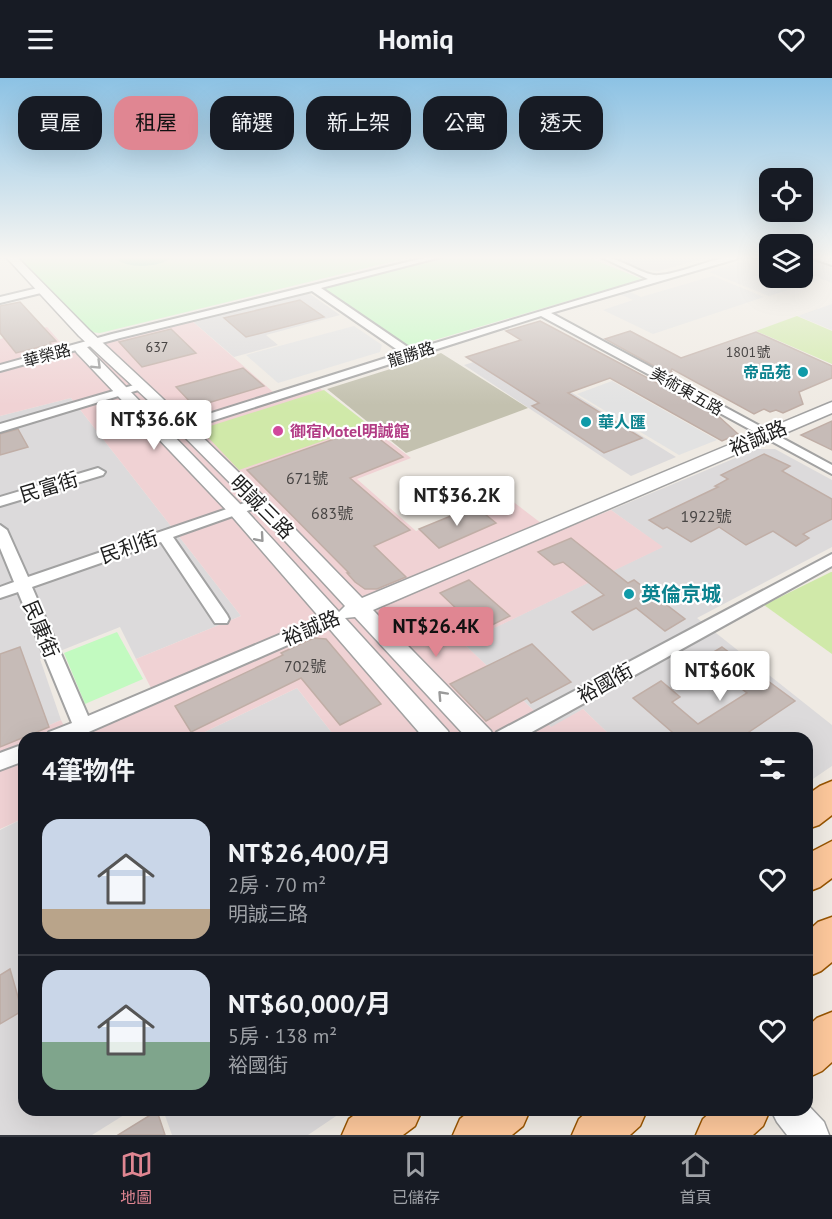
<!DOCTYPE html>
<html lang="zh-TW">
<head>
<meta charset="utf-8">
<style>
	:root { --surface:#171b24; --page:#20242c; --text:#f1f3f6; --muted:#9ea1a6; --line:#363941; --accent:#e08692 }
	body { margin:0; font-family:"PT Sans","Noto Sans TC",sans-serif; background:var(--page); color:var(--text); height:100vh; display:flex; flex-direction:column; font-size:22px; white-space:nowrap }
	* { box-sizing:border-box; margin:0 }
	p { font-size:20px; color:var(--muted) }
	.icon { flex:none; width:33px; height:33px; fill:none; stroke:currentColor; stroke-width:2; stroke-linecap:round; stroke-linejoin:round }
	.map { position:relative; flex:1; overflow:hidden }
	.sheet { position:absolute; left:18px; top:654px; width:795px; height:384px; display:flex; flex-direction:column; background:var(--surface); border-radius:18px; box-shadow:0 6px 24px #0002 }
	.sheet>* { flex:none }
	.top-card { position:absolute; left:18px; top:18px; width:796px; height:54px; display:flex; gap:12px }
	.fabs { position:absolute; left:759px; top:90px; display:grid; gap:12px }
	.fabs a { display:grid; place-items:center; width:54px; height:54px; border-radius:12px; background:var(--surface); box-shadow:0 6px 24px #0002; font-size:30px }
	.price { position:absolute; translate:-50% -51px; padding:0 14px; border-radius:6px; background:#fff; color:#222; font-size:20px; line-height:39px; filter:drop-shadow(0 2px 3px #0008) }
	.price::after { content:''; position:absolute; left:50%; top:36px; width:18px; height:14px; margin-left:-9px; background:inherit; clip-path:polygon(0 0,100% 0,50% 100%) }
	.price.active { background:var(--accent); color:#111 }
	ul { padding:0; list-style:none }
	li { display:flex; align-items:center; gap:18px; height:150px; padding:0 24px }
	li+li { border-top:2px solid var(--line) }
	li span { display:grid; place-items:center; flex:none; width:168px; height:120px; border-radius:18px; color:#555 }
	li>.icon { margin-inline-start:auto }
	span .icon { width:72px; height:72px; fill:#fffc; stroke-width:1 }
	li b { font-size:26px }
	h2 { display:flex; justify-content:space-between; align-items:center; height:72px; padding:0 24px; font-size:26px }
	.chip { padding:0 21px; border-radius:18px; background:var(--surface); box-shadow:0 6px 24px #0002; font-size:21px; line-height:54px }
	.chip.active { background:var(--accent); color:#111 }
	header { display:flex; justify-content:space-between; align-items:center; height:78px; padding:0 24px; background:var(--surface); font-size:27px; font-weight:700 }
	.tab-bar { display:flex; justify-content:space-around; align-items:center; height:84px; border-top:2px solid var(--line); background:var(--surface); font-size:16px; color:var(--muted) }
	.tab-bar a { display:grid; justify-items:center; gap:3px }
	.tab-bar .active { color:var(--accent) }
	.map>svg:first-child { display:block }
</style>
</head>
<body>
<header><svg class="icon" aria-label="menu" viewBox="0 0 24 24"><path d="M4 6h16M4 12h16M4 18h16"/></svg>Homiq<svg class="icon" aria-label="heart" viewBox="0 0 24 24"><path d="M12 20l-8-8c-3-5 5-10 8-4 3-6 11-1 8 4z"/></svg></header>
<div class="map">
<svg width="832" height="1057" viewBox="0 0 832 1057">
	<rect width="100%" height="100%" fill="#efeae3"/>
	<g fill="#dcdadb">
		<polygon points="611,179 709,179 659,193 643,192"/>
		<polygon points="296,215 310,216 340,237 266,257 278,267 234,279 191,242"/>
		<polygon points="506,274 676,379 631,398 464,287"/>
		<polygon points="71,320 241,538 136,581 120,549 40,581 61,642 11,664 0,633 0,338"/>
		<polygon points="757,371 775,371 832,402 832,469 697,540 832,647 832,688 807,705 807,660 613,660 583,631 552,650 463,565 662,469 611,432"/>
		<polygon points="297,610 336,660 192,660"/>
		<polygon points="24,740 24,1032 132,1032 92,1057 0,1057 0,752"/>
		<polygon points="163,1032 345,1032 308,1057 172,1057"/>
	</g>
	<polygon fill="#f0d2d4" points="191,242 281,321 318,309 411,380 357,401 416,453 503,416 554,455 611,432 663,469 463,565 551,649 583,631 613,660 336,660 297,610 192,660 24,660 24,740 0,751 0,633 11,664 61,642 66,652 152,612 136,581 241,538 71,320 0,338 0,261 47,249 69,274"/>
	<polygon fill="#c3c1af" points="441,275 528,330 406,375 327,311"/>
	<g fill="#d0e9a9">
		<polygon points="797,238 832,253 832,286 756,253"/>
		<polygon points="324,312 369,347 239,392 204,355 204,350"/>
		<polygon points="831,494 832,494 832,576 764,527"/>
	</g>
	<g fill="#c2fac0">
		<polygon points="19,179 411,179 100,255 89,254"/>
		<polygon points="445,179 587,179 642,201 411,269 321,210"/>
		<polygon points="117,554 143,601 85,626 64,575"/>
	</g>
	<path fill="#81dfb0" d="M118 179H172C161 189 133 191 119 183Z"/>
	<g fill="#e2e2e2">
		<polygon points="758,179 769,183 770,200 802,200 803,196 819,202 769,218 709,194"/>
		<polygon points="803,179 832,190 832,205 803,194"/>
		<polygon points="713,198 764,219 653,256 603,232 633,222 617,215 626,212 641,219"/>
		<polygon points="832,226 832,252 798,238"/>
		<polygon points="354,248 382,267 380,274 278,305 246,277"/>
		<polygon points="612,303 717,362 679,377 577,316"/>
	</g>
	<g fill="#c6bbb7" stroke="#c0aea6" stroke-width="1.5">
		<polygon points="300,222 324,239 246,259 224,240"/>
		<polygon points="20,224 43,249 56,263 50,264 51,266 16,275 0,255 0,228"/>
		<polygon points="540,243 716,336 738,356 722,363 610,300 568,315 642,360 604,375 532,328 539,325 466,279 521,262 506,253"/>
		<polygon points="171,251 196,275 142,289 119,264"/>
		<polygon points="630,253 681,280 756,254 832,288 832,300 799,314 803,326 783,335 776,332 770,334 764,331 754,336 672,291 671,293 683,304 605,261"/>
		<polygon points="243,290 264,308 195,329 176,309"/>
		<polygon points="832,343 832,372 801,357"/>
		<polygon points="365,350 403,379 350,400 410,452 374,468 406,499 377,511 365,511 355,504 347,495 349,495 247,392"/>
		<polygon points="18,351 28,369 0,377 0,356"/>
		<polygon points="764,376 790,388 782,393 832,421 832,441 803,456 809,460 796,468 773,453 746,467 719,449 691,464 667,449 663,451 649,442 718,409 715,408 728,401 721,397"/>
		<polygon points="475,428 496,445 439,470 419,451"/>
		<polygon points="571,460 628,505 634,502 685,541 665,553 636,530 593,552 572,534 604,517 563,484 554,487 538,474"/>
		<polygon points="469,502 510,538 480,553 440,515"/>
		<polygon points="314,560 326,561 381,626 340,647 301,600 191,654 175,628 283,577 281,575"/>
		<polygon points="532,566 571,604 531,625 527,620 486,643 450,606"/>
		<polygon points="20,569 49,649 0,669 0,576"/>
		<polygon points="722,569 795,623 740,660 679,660 633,620 661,603 680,619 672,624 698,646 747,615 722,596 716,600 697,584"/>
		<polygon points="10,891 22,933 0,946 0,897"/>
		<polygon points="157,1033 165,1057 118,1057"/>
	</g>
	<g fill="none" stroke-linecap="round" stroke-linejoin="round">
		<defs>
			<g id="minor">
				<path d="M428 179H441L321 210 412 272 648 201 601 179C621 179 644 199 659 197 686 195 710 179 737 179L736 181 551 235 832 387V396L541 238 186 351 158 356 154 355 152 352 154 349 180 345 402 275 312 213 120 260 0 293V287L112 256Z"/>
				<polygon points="813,179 832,181 832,187 814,181"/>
				<polygon points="42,209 47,212 45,214 0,225 0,219"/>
				<polygon points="141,305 147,308 145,310 0,354 0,346"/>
				<polygon points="98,390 105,394 103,397 0,428 0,419"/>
				<polygon points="259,420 264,421 266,424 264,427 173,459 227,537 229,541 227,545 215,545 161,464 32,509 88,638 326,537 338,537 340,541 338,545 75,660 46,660 49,654 72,645 18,514 0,520 0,509 14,504 0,470 0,447 7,452 28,499"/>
				<polygon points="832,476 832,488 521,660 494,660 497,654"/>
				<polygon points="24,666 24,683 0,692 0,675"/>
			</g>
			<g id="tertiary">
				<polygon points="6,179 17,179 89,252 160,318 262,417 362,520 827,326 832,324 832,335 373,532 491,653 494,660 467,660 355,539 345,540 448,653 451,660 424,660 230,436 77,275 75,272 77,269 87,269 242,428 339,534 345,528 250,425 150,324 79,258"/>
				<polygon points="807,1026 824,1044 829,1057 787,1057 777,1044 771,1032 807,1032"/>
			</g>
			<g id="primary">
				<polygon points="832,703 832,737 819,747 807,751 807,717 820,708"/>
				<polygon points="832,763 832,800 820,809 807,814 807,776"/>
				<polygon points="832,839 832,884 821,893 807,899 807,854 818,844"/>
				<polygon points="832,934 832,984 822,993 807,1000 807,949 817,940"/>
				<polygon points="361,1032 422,1032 415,1048 403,1057 342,1057 349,1041"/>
				<polygon points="471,1032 530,1032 523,1048 512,1057 453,1057 460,1041"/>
				<polygon points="589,1032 647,1032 640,1048 630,1057 572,1057 579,1041"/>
				<polygon points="713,1032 770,1032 763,1048 753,1057 696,1057 703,1041"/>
			</g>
		</defs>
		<use href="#minor" stroke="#a2a2a2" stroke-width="4"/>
		<use href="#tertiary" stroke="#a2a2a2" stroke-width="3"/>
		<use href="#primary" stroke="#975400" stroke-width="3"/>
		<use href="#minor" fill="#fff" fill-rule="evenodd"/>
		<use href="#tertiary" fill="#fff" fill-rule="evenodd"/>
		<use href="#primary" fill="#fcc79b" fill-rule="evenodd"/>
	</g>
	<defs><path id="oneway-chevron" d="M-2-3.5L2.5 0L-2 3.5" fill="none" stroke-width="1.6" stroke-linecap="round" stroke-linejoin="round" transform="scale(1.5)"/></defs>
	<g stroke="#9a9a9a">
		<use href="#oneway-chevron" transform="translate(97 287) rotate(44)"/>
		<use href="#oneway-chevron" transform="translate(260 460) rotate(49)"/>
		<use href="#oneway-chevron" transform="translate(442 617) rotate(-133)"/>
	</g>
	<linearGradient id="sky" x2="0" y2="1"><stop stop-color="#8cc2e4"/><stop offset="0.55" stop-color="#f8f6f2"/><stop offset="1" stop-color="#f8f6f2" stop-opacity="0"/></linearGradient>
	<rect width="832" height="327" fill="url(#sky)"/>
	<g fill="#0f9aa8" stroke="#fff" stroke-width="2">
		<circle cx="803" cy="294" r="6"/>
		<circle cx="586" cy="344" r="6"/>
		<circle cx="629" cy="516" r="6"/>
	</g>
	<circle fill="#d1479c" stroke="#fff" stroke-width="2" cx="278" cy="353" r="6"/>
	<g text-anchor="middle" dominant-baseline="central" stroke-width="4.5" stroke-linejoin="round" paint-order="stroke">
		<g font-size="14" fill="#484544">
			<text x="157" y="269">637</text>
			<text x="748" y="274">1801號</text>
		</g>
		<g font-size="16" fill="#1e1e1e" stroke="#fff">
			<text transform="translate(411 276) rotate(-18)">龍勝路</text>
			<text transform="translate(47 277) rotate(-15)">華榮路</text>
			<text transform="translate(687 313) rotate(29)">美術東五路</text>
		</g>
		<g font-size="16" font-weight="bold" fill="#0d838f" stroke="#fff" text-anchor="end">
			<text x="791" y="294">帝品苑</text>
			<text x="598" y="344" text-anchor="start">華人匯</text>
		</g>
		<g font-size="16" font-weight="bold" fill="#b23c85" stroke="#fff" text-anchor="start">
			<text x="290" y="353">御宿Motel明誠館</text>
		</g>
		<g font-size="16" fill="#484544">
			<text x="307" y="400">671號</text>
			<text x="332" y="435">683號</text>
			<text x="706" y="438">1922號</text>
			<text x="305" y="588">702號</text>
		</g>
		<g font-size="20" fill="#1e1e1e" stroke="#fff">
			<text transform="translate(758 360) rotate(-23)">裕誠路</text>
			<text transform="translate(49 409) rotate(-17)">民富街</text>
			<text transform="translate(262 429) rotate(45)">明誠三路</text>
			<text transform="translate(129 469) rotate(-19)">民利街</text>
			<text transform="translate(311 550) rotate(-23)">裕誠路</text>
			<text transform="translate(41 551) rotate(67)">民康街</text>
			<text transform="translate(605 605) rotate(-29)">裕國街</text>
		</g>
		<g font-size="20" font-weight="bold" fill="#0d838f" stroke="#fff" text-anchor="start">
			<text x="641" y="516">英倫京城</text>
		</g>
	</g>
</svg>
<div class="fabs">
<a><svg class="icon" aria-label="locate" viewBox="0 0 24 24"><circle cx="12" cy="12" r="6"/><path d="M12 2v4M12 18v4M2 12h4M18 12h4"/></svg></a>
<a><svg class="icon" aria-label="layers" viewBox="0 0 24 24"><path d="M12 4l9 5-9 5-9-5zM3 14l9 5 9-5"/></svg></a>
</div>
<b class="price" style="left:154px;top:373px">NT$36.6K</b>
<b class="price" style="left:457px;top:449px">NT$36.2K</b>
<b class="price active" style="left:436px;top:580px">NT$26.4K</b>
<b class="price" style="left:720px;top:624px">NT$60K</b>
<div class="top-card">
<a class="chip">買屋</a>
<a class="chip active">租屋</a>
<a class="chip">篩選</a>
<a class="chip">新上架</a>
<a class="chip">公寓</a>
<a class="chip">透天</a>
</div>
<section class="sheet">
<h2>4筆物件<svg class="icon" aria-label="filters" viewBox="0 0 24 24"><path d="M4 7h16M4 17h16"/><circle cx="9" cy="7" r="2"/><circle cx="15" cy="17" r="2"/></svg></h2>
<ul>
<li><span style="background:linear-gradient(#c9d6e8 75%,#b9a48a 0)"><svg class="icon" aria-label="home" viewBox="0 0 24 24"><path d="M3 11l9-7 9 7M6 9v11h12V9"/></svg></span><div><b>NT$26,400/月</b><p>2房 · 70 m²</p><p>明誠三路</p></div><svg class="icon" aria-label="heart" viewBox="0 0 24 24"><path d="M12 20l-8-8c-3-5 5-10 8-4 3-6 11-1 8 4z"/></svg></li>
<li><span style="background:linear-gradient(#c9d6e8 60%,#7fa58c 0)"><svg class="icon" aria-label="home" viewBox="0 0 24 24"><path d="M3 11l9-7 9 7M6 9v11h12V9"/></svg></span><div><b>NT$60,000/月</b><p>5房 · 138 m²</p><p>裕國街</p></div><svg class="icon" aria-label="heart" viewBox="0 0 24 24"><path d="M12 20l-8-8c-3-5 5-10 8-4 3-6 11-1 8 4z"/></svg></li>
</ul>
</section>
</div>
<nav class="tab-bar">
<a class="active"><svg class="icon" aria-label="map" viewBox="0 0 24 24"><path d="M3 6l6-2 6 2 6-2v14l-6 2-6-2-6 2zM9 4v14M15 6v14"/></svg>地圖</a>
<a><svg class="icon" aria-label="saved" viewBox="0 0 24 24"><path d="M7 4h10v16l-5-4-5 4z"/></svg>已儲存</a>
<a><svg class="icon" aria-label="home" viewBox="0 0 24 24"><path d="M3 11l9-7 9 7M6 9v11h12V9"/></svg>首頁</a>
</nav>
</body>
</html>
